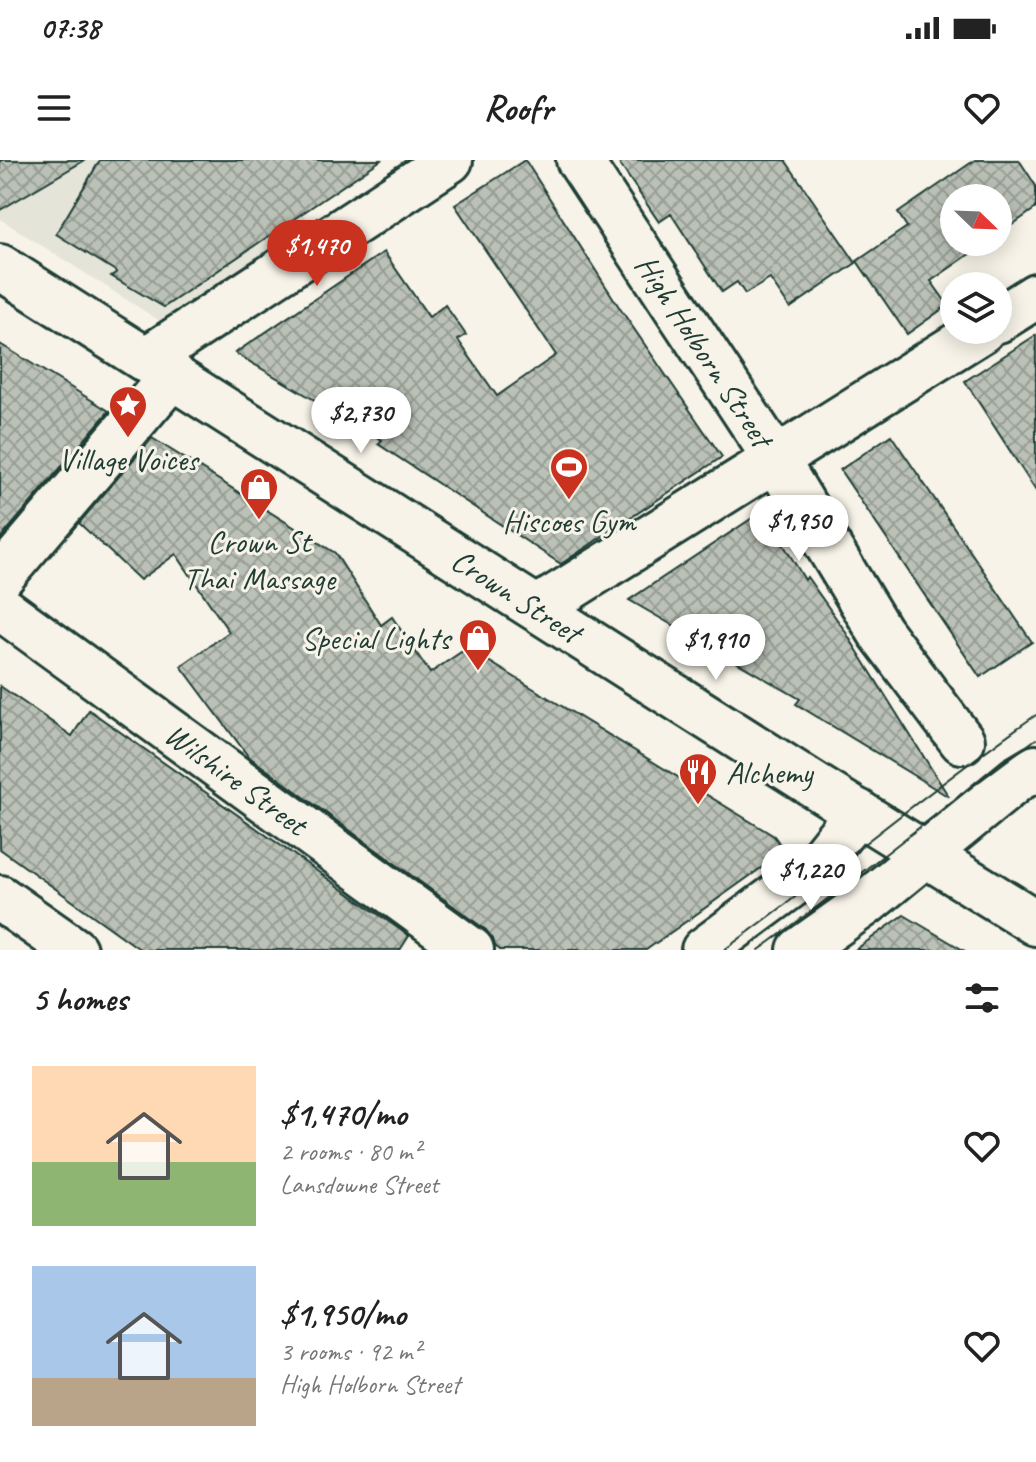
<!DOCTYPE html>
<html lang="en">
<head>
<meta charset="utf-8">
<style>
	:root { --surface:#fff; --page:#f6f6f6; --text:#222; --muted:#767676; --accent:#c8321e }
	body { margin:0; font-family:Caveat,sans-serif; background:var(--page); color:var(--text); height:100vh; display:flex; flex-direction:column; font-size:30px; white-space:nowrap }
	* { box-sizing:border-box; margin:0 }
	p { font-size:26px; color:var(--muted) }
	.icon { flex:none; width:44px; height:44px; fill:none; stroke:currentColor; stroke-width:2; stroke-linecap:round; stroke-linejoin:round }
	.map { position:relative; height:790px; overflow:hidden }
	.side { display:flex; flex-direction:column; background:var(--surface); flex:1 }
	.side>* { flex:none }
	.needle { width:52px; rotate:113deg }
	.buttons { position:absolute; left:940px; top:24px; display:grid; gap:16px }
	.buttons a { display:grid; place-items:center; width:72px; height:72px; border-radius:50%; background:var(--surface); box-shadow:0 4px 20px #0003; font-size:40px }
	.price { position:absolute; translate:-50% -68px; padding:0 18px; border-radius:28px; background:#fff; color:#222; font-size:26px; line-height:52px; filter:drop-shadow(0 2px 4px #0008) }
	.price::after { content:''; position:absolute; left:50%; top:48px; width:24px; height:18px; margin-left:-12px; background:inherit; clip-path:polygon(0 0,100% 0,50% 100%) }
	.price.current { background:var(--accent); color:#fff }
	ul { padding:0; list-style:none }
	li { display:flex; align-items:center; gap:24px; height:200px; padding:0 32px }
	li span { display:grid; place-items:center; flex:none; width:224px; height:160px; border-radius:0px; color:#555 }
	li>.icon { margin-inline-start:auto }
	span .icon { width:96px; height:96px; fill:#fffc; stroke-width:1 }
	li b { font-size:34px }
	h2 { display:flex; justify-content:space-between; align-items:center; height:96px; padding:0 32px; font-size:34px }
	.status { display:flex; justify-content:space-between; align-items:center; height:56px; padding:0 40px; background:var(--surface); direction:ltr }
	.status svg { height:22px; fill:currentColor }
	header { display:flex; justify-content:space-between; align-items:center; height:104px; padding:0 32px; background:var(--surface); font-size:36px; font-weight:600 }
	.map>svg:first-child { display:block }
</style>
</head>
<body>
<div class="status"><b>07:38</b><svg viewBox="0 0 49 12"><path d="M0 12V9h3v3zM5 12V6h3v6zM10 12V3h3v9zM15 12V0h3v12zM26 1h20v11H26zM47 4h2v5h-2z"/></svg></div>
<header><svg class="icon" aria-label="menu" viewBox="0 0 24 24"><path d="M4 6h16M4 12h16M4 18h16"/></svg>Roofr<svg class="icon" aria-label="heart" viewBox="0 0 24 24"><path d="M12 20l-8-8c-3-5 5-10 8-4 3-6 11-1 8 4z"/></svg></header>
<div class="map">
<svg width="1036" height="790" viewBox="0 0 1036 790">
	<defs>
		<pattern id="building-cross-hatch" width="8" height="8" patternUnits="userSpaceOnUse" patternTransform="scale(2)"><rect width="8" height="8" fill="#bbc1b6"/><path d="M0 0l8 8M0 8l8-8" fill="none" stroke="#979e95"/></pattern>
	</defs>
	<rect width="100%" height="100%" fill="#f7f3e8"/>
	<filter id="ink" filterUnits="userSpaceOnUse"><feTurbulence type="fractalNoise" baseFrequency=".0125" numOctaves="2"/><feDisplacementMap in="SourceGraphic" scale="16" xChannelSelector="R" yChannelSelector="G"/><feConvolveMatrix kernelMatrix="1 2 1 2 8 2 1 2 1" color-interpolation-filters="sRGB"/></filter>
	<g filter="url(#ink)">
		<polygon fill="#e5e4d9" points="0,0 222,0 313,62 160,161 0,59"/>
		<g fill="url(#building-cross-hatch)" stroke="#1f3d34" stroke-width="2">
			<polygon points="0,0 85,0 0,50"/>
			<polygon points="100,0 381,0 164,147 111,116 117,112 56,74"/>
			<polygon points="525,0 621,150 722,297 561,404 378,284 382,280 235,193 384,92 429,157 445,145 466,175 458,180 497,236 556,195 455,45"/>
			<polygon points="617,0 785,0 856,103 790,148 770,119 745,134 737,122 722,132 671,54 659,62"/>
			<polygon points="975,0 1019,0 1036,26 1036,48 998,75 998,38 954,38 954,82 987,82 931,121 948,145 907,174 857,101 907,67 898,53"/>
			<polygon points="1036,175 1036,331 965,221"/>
			<polygon points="0,184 109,251 0,379"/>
			<polygon points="891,275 1032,482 980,517 840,310"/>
			<polygon points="152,278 335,393 381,465 392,457 430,513 467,488 774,676 785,691 646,790 500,790 495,786 493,779 486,770 248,596 181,506 229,472 176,394 140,420 79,363"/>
			<polygon points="763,351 805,420 807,417 843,468 949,637 796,544 800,539 629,440"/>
			<polygon points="0,526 72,576 89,550 409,776 400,790 141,790 0,689"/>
			<polygon points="904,755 963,790 855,790"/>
		</g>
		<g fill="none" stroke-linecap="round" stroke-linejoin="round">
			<defs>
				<g id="minor">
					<path id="s1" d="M579 0 775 298 880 472 962 581"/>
					<path id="s2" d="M0 107 817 627 1036 763"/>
					<polyline points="998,160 1036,136"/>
					<polyline points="147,199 450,0"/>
					<polyline points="0,418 173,215"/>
					<path id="s3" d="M0 447 471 790"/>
					<polyline points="538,448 982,170"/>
					<polyline points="0,738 74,790"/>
					<polyline points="704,790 812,710 858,652"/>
					<polyline points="800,790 866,743 1016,620 1036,608"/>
				</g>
			</defs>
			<use href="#minor" stroke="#1f3d34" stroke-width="50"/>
			<use href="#minor" stroke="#f7f3e8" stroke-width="44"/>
			<g stroke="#1f3d34" stroke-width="2">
				<path d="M724 790C830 714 929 629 1036 555"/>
				<path d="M759 790C853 722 942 647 1036 579"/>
			</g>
		</g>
	</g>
	<defs>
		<symbol id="sight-pin" viewBox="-11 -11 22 30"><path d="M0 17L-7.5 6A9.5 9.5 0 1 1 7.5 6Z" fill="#c8321e" stroke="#f7f3e8"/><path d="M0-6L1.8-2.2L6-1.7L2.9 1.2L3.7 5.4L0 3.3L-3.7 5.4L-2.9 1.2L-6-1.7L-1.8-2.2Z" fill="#fff"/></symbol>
		<symbol id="stadium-pin" viewBox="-11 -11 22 30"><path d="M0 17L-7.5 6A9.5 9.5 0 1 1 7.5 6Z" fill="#c8321e" stroke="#f7f3e8"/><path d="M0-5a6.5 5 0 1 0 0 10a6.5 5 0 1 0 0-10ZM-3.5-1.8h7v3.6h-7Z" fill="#fff"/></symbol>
		<symbol id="shop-pin" viewBox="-11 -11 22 30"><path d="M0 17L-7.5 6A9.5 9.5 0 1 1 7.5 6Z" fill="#c8321e" stroke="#f7f3e8"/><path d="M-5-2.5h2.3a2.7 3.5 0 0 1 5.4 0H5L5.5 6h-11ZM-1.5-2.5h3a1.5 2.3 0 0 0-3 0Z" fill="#fff"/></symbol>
		<symbol id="restaurant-pin" viewBox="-11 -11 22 30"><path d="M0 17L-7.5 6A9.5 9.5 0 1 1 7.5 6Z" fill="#c8321e" stroke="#f7f3e8"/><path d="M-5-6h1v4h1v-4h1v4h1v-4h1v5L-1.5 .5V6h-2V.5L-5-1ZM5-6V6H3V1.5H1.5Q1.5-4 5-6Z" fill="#fff"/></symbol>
	</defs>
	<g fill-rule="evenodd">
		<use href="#sight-pin" x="106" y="223" width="44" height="60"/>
		<use href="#stadium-pin" x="547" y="285" width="44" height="60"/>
		<use href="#shop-pin" x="237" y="305" width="44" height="60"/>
		<use href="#shop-pin" x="456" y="456" width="44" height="60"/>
		<use href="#restaurant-pin" x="676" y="590" width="44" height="60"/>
	</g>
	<g text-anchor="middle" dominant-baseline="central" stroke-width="6" stroke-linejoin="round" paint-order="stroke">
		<g font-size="32" fill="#1f3d34" stroke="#f7f3e8">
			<text stroke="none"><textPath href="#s1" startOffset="228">High Holborn Street</textPath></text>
			<text stroke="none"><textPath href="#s2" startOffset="612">Crown Street</textPath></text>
			<text stroke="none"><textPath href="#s3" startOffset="292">Wilshire Street</textPath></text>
		</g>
		<g font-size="32" fill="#1f3d34" stroke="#f7f3e8">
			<text x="128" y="299">Village Voices</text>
			<text x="569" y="361">Hiscoes Gym</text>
			<text x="259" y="381">Crown St<tspan x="259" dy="37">Thai Massage</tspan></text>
			<text x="450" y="478" text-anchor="end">Special Lights</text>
			<text x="726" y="612" text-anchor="start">Alchemy</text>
		</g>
	</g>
</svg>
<div class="buttons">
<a><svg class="needle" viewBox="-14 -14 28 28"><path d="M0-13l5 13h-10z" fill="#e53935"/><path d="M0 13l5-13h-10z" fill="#767676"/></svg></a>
<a><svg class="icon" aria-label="layers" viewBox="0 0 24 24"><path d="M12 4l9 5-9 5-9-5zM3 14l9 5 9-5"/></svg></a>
</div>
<b class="price current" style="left:317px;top:128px">$1,470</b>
<b class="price" style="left:361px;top:295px">$2,730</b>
<b class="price" style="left:799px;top:403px">$1,950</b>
<b class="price" style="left:716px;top:522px">$1,910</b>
<b class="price" style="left:811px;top:752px">$1,220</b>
</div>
<section class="side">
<h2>5 homes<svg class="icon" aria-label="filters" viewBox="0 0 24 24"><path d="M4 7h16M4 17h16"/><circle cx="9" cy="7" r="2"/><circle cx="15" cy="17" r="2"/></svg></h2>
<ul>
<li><span style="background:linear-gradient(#ffd9b3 60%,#8fb573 0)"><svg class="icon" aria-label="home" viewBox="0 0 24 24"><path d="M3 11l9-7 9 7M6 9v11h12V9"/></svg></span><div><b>$1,470/mo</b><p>2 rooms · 80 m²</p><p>Lansdowne Street</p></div><svg class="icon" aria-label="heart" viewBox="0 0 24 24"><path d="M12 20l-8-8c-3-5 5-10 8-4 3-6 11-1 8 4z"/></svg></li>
<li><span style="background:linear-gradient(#a9c7e8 70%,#b9a48a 0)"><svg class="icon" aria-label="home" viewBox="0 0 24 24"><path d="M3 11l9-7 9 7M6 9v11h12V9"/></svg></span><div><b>$1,950/mo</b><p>3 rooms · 92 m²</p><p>High Holborn Street</p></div><svg class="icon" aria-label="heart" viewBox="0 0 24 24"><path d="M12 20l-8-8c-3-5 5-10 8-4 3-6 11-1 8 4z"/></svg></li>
</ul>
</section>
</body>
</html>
